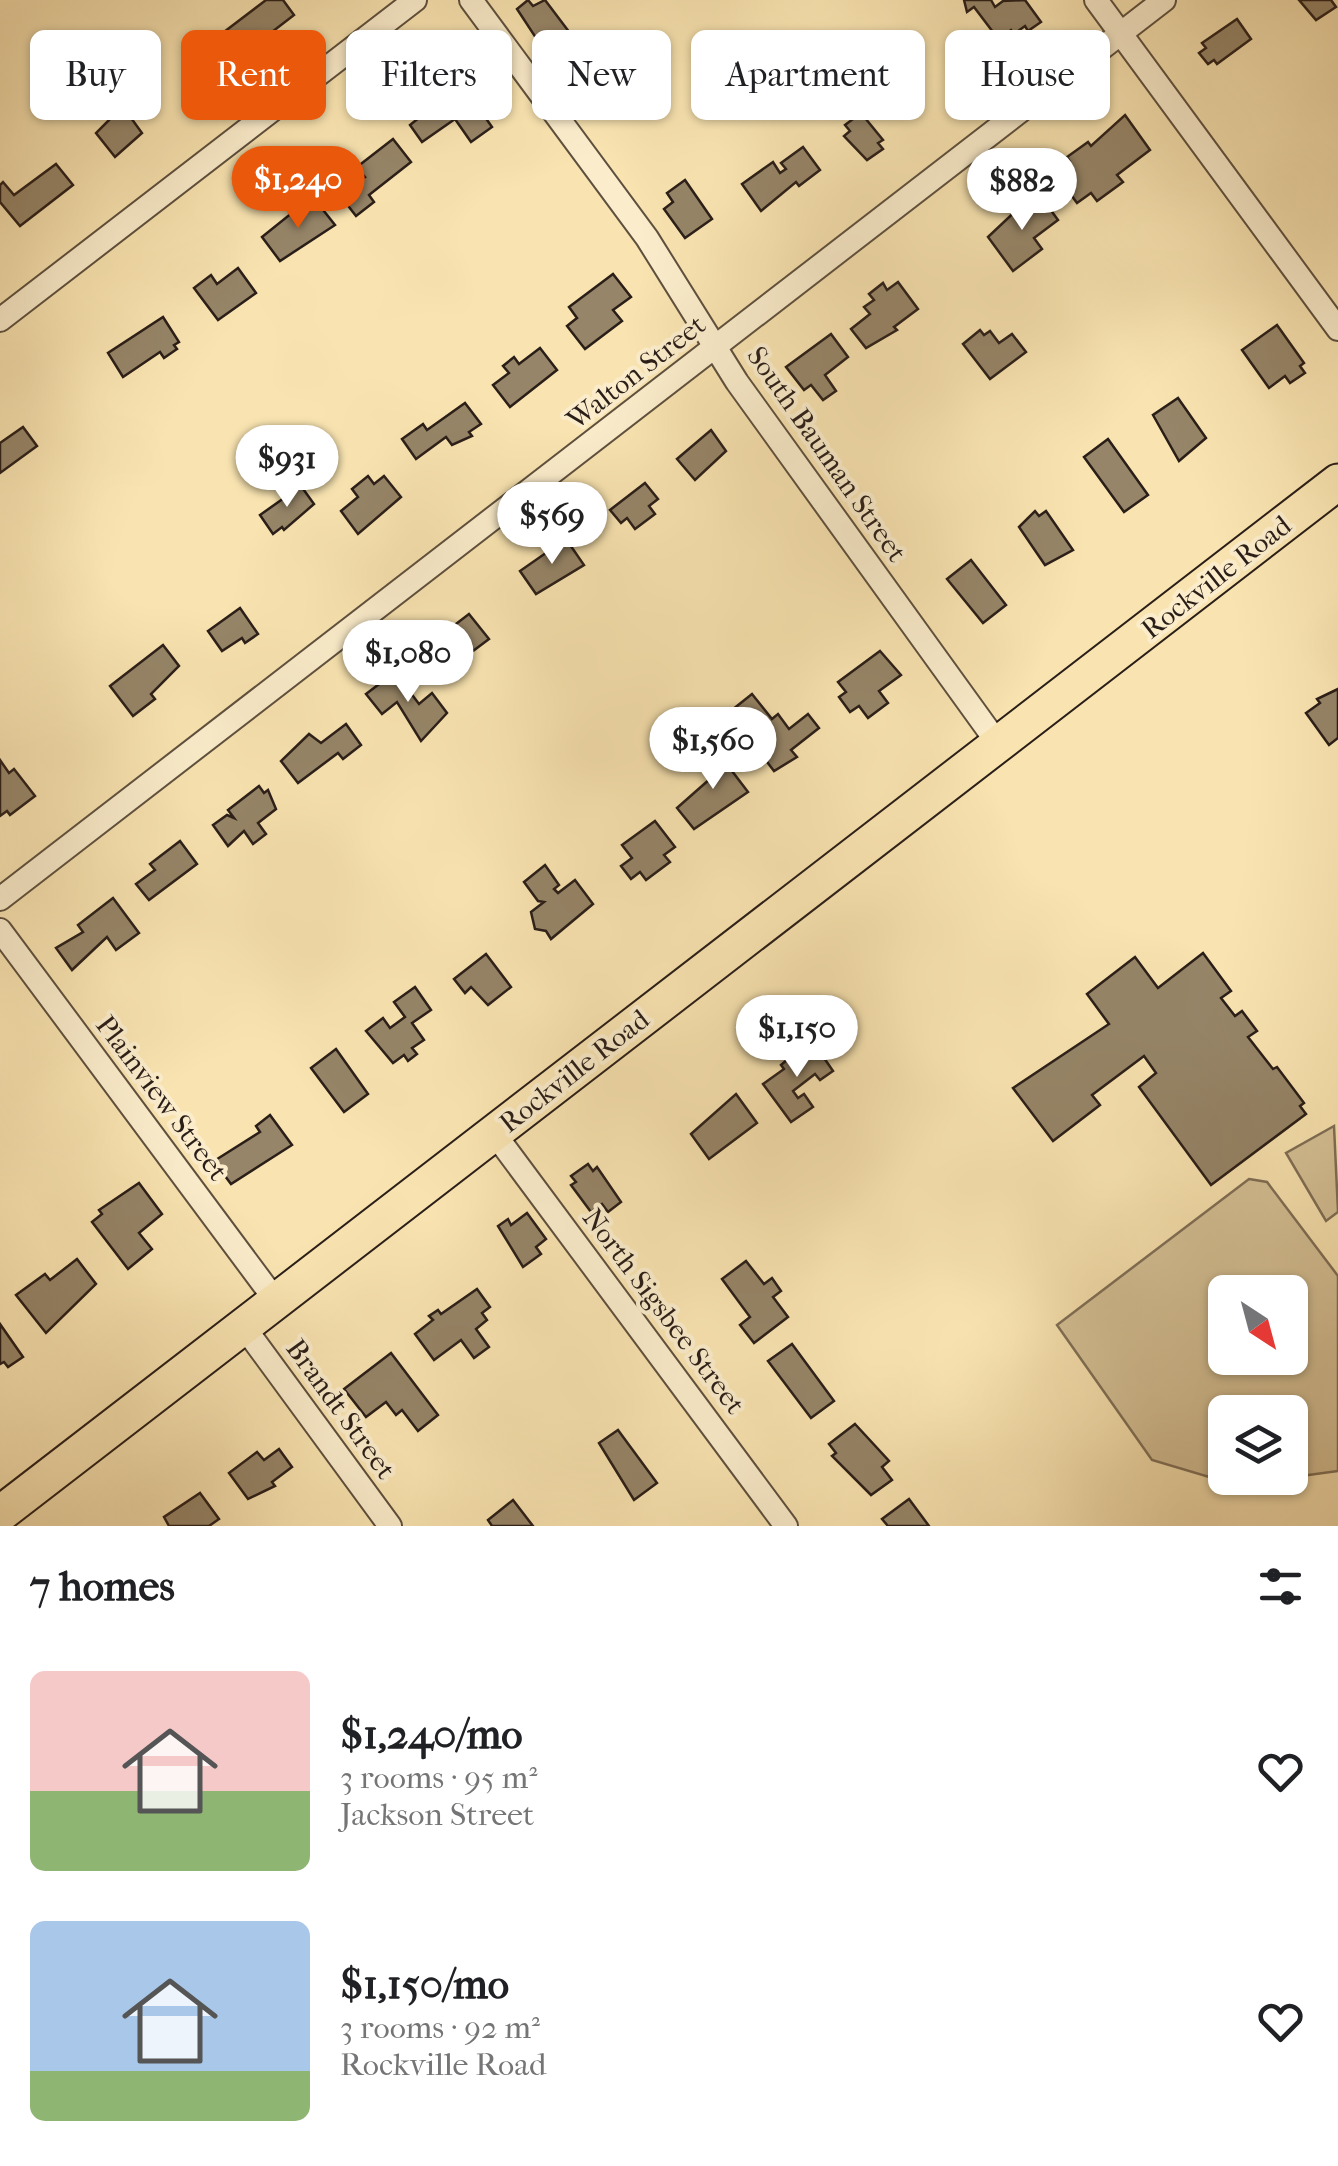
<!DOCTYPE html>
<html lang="en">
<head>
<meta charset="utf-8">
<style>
	:root { --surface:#fff; --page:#f2f2f2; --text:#202124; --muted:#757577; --accent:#ea580c }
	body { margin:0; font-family:"IM FELL French Canon",serif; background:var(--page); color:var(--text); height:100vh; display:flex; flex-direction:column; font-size:38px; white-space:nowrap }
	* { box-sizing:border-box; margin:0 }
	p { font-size:32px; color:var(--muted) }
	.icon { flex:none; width:55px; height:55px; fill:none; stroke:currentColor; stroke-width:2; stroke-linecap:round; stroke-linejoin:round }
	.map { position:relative; height:1526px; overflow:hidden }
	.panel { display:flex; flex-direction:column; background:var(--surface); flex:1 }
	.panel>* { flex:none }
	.top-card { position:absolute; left:30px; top:30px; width:1280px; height:90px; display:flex; gap:20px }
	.needle { width:65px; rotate:144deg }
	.controls { position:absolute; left:1208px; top:1275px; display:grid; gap:20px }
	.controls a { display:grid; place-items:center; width:100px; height:100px; border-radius:15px; background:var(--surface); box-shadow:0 2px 8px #0004; font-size:50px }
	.price { position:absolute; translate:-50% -85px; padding:0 22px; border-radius:35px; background:#fff; color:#222; font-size:32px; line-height:65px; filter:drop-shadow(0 2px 5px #0008) }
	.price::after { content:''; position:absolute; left:50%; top:60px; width:30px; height:22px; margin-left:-15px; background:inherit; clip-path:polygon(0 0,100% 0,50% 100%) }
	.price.current { background:var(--accent); color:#fff }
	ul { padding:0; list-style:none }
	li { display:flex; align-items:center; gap:30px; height:250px; padding:0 30px }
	li span { display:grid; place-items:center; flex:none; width:280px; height:200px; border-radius:15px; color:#555 }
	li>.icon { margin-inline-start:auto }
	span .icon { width:120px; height:120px; fill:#fffc; stroke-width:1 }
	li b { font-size:42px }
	h2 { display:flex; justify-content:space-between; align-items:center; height:120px; padding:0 30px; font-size:42px }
	.chip { padding:0 35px; border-radius:15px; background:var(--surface); box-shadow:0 2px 8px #0004; font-size:35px; line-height:90px }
	.chip.current { background:var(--accent); color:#fff }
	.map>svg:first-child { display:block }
</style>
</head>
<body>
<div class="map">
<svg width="1338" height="1526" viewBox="0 0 1338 1526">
	<rect width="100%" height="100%" fill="#f9e4b1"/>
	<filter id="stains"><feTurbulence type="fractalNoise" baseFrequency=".002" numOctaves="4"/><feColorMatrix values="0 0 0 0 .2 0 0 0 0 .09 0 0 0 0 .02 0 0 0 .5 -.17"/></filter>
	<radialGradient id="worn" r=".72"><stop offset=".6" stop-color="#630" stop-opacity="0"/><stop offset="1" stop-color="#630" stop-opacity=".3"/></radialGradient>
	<g fill="#d6c297" stroke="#807058" stroke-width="2.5" fill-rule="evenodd">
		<polygon points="1334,1126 1338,1212 1326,1221 1286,1153"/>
		<path d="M1249 1179 1267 1182 1338 1276V1471L1236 1485 1152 1460 1057 1325ZM1225 1292H1290V1358H1225ZM1225 1412H1290V1478H1225Z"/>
	</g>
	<g fill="#968568" stroke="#2a1e18" stroke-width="2.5">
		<polygon points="266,0 283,0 294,15 259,42 253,34 234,54 220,35"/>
		<polygon points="528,0 533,6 545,0 576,41 558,54 545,36 538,41 517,9"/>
		<polygon points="964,0 991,0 995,7 1003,1 1025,0 1041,22 1028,31 1025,26 1014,34 1011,30 999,40 974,7 967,12"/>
		<polygon points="1299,0 1331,0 1336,7 1316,20"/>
		<polygon points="1237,19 1251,39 1217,64 1214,60 1208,64 1199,53 1206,48 1202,43"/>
		<polygon points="459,80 492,127 471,142 455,119 422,142 410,125 420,117 416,106 431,96 435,101"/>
		<polygon points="119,110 122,114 126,111 142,133 115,157 96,133"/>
		<polygon points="861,113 883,140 878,143 883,149 867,160 844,136 850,131 845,125"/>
		<polygon points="1125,115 1150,150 1117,175 1123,182 1097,201 1091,193 1077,203 1055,173 1070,162 1067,157 1088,142 1091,146"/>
		<polygon points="393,139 411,162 369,195 374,202 356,216 339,194 341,190 365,177 357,167"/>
		<polygon points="803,147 820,170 799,186 796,182 761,211 742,184 773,162 780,173 786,169 781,163"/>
		<polygon points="56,164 73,185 20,226 0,202 0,185 3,182 14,195"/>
		<polygon points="685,180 712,219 685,238 664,209 673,202 667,193"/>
		<polygon points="1042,198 1058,220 1034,238 1042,249 1013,271 988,237 1022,205 1026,210"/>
		<polygon points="316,201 335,225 280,261 262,237 298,208 301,213"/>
		<polygon points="238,268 256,293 218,320 194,288 211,275 217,284"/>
		<polygon points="613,274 631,297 613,310 622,321 585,349 567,326 577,318 569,307"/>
		<polygon points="898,282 918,309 894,327 897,330 866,348 851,329 870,314 864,307 874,300 869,294 883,283 887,290"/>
		<polygon points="163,317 179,342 174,345 177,349 164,358 160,352 123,377 108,353"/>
		<polygon points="1277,325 1304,363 1300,366 1305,373 1290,383 1285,376 1269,388 1242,350"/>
		<polygon points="980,330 984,335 990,331 999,343 1012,334 1026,352 990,379 963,344"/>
		<polygon points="831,334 848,357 825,375 836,391 823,400 811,385 804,390 786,367"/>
		<polygon points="540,348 557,370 510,407 493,385 509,373 503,366 514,357 519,364"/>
		<polygon points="1178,398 1206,438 1179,461 1153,415"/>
		<polygon points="465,403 481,424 469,432 472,436 452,445 446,437 416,459 402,439 423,424 427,430"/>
		<polygon points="23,427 37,446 0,473 0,443"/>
		<polygon points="711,430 726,451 695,480 677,459"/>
		<polygon points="1108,439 1148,495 1124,512 1084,457"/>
		<polygon points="368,476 374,484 384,476 401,497 358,534 341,511 358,497 352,489"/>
		<polygon points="645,483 658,499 649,506 655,514 635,529 627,518 621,523 610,510"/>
		<polygon points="301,486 314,504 284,530 282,527 273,534 260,515"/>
		<polygon points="1035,511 1039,516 1046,511 1073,550 1045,565 1019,527"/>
		<polygon points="566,539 584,565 536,594 520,571"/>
		<polygon points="971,560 1006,605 983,623 947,579"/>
		<polygon points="240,608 258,634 245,643 242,638 222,651 208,631"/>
		<polygon points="469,614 489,639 453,666 435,640"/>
		<polygon points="163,645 179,666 151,694 155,699 133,716 110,686"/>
		<polygon points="880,651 901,675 879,691 888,703 868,718 859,706 850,712 839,697 846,692 838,682"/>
		<polygon points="395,672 419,704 432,693 447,713 421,741 397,702 382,714 366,694"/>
		<polygon points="1338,689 1338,738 1329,745 1306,713 1320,703 1317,699"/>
		<polygon points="752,694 772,719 778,714 789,729 808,714 819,728 791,750 797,757 774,771 748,737 757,731 753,726 748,730 732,710"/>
		<polygon points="346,724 361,745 343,759 338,753 298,783 281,761 309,734 321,743"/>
		<polygon points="716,750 748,792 694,829 677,808 711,778 699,763"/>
		<polygon points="0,760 9,773 14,769 35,796 10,815 7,811 0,816"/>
		<polygon points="259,786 264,793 268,790 276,809 258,823 266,834 253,844 244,831 228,846 213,825 227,815 234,818 228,810"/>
		<polygon points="655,821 675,847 664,855 670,862 646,880 640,872 631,879 621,866 632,858 622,845"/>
		<polygon points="180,841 197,864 149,900 136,884 155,870 150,864"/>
		<polygon points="545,865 559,885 554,889 558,893 575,880 593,904 551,939 546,931 535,929 531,912 544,902 538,901 524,882"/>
		<polygon points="113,898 139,933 116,950 107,937 72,970 56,948 83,932 78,925"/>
		<polygon points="1203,953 1231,991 1221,998 1235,1016 1242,1011 1257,1031 1248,1037 1273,1069 1277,1067 1304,1103 1300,1106 1306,1114 1211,1185 1139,1087 1156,1073 1144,1056 1092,1095 1100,1105 1053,1141 1013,1088 1109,1024 1087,994 1135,957 1158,988"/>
		<polygon points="486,954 511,987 488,1005 471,987 465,993 454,979"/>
		<polygon points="415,987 431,1010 412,1023 424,1040 412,1048 417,1054 408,1061 404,1055 393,1063 366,1031 383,1018 390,1028 405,1017 394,1002"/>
		<polygon points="811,1039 833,1071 820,1080 815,1074 793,1091 798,1098 804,1094 813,1107 791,1122 763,1084 784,1069 781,1065"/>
		<polygon points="336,1049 368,1094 344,1112 311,1068"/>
		<polygon points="736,1094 757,1123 709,1159 691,1134"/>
		<polygon points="270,1115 292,1145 231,1184 214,1161 260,1132 256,1126"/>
		<polygon points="588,1164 593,1171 597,1167 621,1202 608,1212 602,1204 591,1212 571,1185 576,1182 571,1176"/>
		<polygon points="139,1183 162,1214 139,1233 152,1249 128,1269 92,1222 102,1214 99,1210"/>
		<polygon points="527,1213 546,1239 536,1247 541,1254 523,1267 498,1226 508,1219 511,1225"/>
		<polygon points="77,1259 96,1284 46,1333 16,1295 45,1274 50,1280"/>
		<polygon points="746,1261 764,1284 772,1278 781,1291 773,1297 788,1317 754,1343 740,1325 750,1317 722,1279"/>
		<polygon points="477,1289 490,1307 482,1313 487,1320 476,1329 489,1347 474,1358 461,1340 434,1360 415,1334 433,1320 429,1316 438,1310 441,1314"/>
		<polygon points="0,1324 23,1357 8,1367 4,1362 0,1364"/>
		<polygon points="792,1344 834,1401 811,1418 768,1361"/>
		<polygon points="391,1353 438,1415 418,1431 402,1410 396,1415 386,1402 366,1417 344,1389"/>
		<polygon points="855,1424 889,1461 882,1467 892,1480 871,1495 832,1456 836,1453 829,1444"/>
		<polygon points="618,1430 657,1483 634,1500 599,1443"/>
		<polygon points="279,1449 292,1467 272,1482 275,1486 248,1499 229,1473 257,1452 264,1460"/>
		<polygon points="200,1493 219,1519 209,1526 169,1526 164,1517"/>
		<polygon points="909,1499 929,1526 888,1526 882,1519"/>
		<polygon points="513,1500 533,1526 492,1526 488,1520"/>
	</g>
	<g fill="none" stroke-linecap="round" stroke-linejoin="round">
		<defs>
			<g id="street">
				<polyline points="471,0 647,238 737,382 999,745"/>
				<polyline points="1096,0 1338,329"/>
				<polyline points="0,320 415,0"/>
				<polyline points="0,899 1164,0"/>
				<polyline points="0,930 276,1301"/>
				<polyline points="494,1133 786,1526"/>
				<polyline points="244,1327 390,1526"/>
			</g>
			<polyline id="primary" points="0,1514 1338,482"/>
		</defs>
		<use href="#street" stroke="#5e503e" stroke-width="26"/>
		<use href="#primary" stroke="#2a1e18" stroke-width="39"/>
		<use href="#street" stroke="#fbedcc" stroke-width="22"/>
		<use href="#primary" stroke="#f9e4b1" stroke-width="35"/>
	</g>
	<g text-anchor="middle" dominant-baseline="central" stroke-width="8" stroke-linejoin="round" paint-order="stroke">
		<g font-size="28" fill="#2a1e18" stroke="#fbedcc">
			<text transform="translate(636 372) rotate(-38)">Walton Street</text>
			<text transform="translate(827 454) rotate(55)">South Bauman Street</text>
			<text transform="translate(1216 577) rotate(-38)">Rockville Road</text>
			<text transform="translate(574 1071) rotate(-38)">Rockville Road</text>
			<text transform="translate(162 1098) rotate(53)">Plainview Street</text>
			<text transform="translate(664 1311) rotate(53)">North Sigsbee Street</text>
			<text transform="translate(341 1409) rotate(54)">Brandt Street</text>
		</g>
	</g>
	<rect width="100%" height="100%" filter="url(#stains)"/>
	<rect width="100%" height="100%" fill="url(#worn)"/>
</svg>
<div class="controls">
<a><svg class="needle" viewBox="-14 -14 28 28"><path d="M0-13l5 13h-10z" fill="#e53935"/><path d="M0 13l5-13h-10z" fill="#757577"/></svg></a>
<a><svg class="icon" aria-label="layers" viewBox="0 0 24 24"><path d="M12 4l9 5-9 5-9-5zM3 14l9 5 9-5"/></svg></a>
</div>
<b class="price current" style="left:298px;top:231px">$1,240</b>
<b class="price" style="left:1022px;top:233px">$882</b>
<b class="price" style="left:287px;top:510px">$931</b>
<b class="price" style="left:552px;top:567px">$569</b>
<b class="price" style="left:408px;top:705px">$1,080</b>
<b class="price" style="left:713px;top:792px">$1,560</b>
<b class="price" style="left:797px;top:1080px">$1,150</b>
<div class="top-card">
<a class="chip">Buy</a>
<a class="chip current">Rent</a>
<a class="chip">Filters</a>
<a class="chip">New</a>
<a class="chip">Apartment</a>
<a class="chip">House</a>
</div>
</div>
<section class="panel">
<h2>7 homes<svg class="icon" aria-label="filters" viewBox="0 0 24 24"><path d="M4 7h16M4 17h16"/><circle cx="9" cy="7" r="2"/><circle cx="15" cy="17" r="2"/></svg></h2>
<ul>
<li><span style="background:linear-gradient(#f6c9c9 60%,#8fb573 0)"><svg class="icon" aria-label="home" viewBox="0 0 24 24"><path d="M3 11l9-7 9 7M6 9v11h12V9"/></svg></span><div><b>$1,240/mo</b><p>3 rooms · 95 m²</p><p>Jackson Street</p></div><svg class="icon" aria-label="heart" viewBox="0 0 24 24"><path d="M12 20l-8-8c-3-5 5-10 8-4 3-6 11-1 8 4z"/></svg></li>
<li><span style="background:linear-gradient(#a9c7e8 75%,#8fb573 0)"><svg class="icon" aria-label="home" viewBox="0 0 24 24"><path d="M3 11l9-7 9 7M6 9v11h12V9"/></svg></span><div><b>$1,150/mo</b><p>3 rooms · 92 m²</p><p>Rockville Road</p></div><svg class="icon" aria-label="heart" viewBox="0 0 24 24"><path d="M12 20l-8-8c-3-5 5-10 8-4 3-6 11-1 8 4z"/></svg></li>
</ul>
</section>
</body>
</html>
